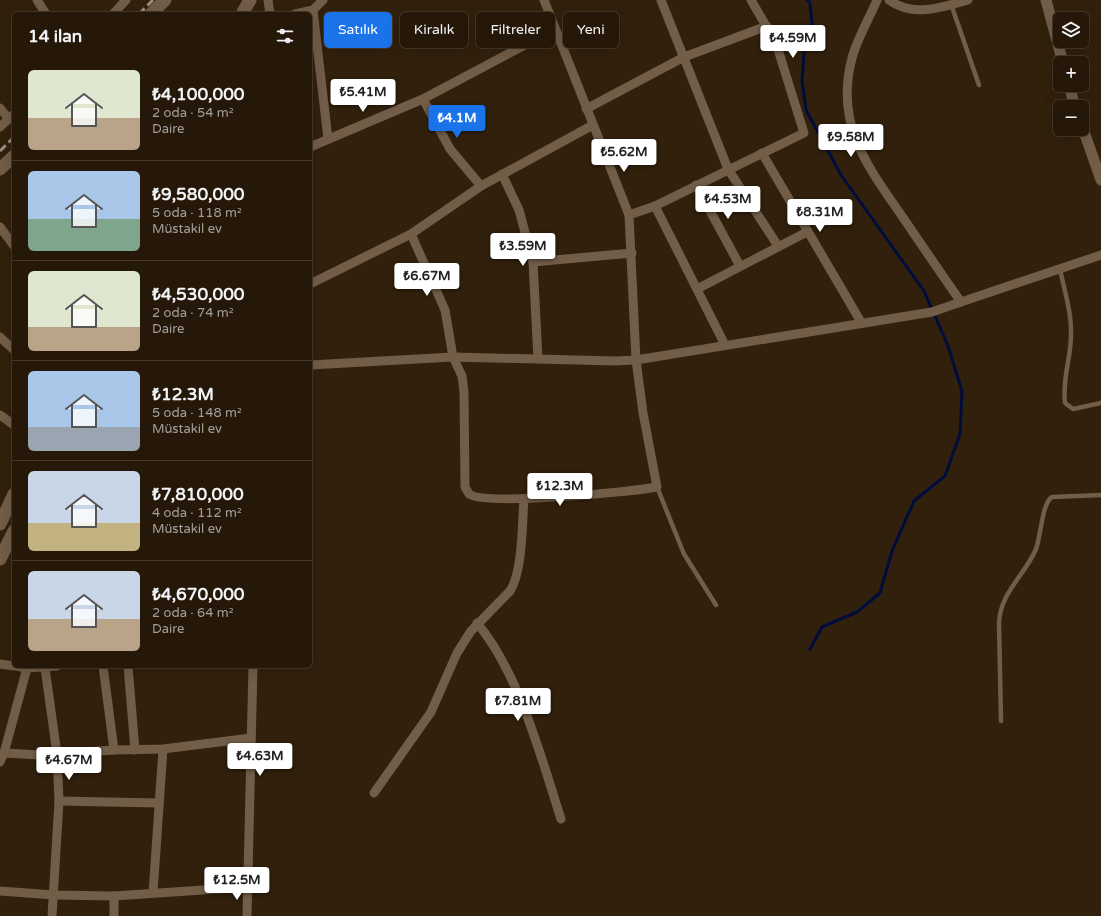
<!DOCTYPE html>
<html lang="tr">
<head>
<meta charset="utf-8">
<style>
	:root { --surface:#251809; --page:#2d2112; --text:#f1f3f6; --muted:#a3a09c; --line:#42372a; --accent:#1a73e8 }
	body { margin:0; font-family:"Varela Round",sans-serif; background:var(--page); color:var(--text); height:100vh; display:flex; flex-direction:column; font-size:15px; white-space:nowrap }
	* { box-sizing:border-box; margin:0 }
	p { font-size:13px; color:var(--muted) }
	.icon { flex:none; width:22px; height:22px; fill:none; stroke:currentColor; stroke-width:2; stroke-linecap:round; stroke-linejoin:round }
	.map { position:relative; flex:1; overflow:hidden }
	.drawer { position:absolute; left:12px; top:12px; width:300px; height:656px; display:flex; flex-direction:column; background:var(--surface); border-radius:6px; box-shadow:0 4px 16px #0002,0 0 0 1px var(--line) }
	.drawer>* { flex:none }
	.top-card { position:absolute; left:324px; top:12px; width:380px; height:36px; display:flex; gap:8px }
	.buttons { position:absolute; left:1053px; top:12px; display:grid; gap:8px }
	.buttons a { display:grid; place-items:center; width:36px; height:36px; border-radius:6px; background:var(--surface); box-shadow:0 4px 16px #0002,0 0 0 1px var(--line); font-size:20px }
	.price { position:absolute; translate:-50% -34px; padding:0 9px; border-radius:4px; background:#fff; color:#222; font-size:13px; line-height:26px; filter:drop-shadow(0 1px 2px #0008) }
	.price::after { content:''; position:absolute; left:50%; top:24px; width:12px; height:9px; margin-left:-6px; background:inherit; clip-path:polygon(0 0,100% 0,50% 100%) }
	.price.current { background:var(--accent); color:#fff }
	ul { padding:0; list-style:none }
	li { display:flex; align-items:center; gap:12px; height:100px; padding:0 16px }
	li+li { border-top:1px solid var(--line) }
	li span { display:grid; place-items:center; flex:none; width:112px; height:80px; border-radius:6px; color:#555 }
	li>.icon { margin-inline-start:auto }
	span .icon { width:48px; height:48px; fill:#fffc; stroke-width:1 }
	li b { font-size:17px }
	h2 { display:flex; justify-content:space-between; align-items:center; height:48px; padding:0 16px; font-size:17px }
	.pill { padding:0 14px; border-radius:6px; background:var(--surface); box-shadow:0 4px 16px #0002,0 0 0 1px var(--line); font-size:14px; line-height:36px }
	.pill.current { background:var(--accent); color:#fff }
	.map>svg:first-child { display:block }
</style>
</head>
<body>
<div class="map">
<svg width="1101" height="916" viewBox="0 0 1101 916">
	<rect width="100%" height="100%" fill="#31200c"/>
	<g fill="none" stroke-linecap="round" stroke-linejoin="round">
		<polyline stroke="#000d3c" stroke-width="3" points="807,0 810,3 812,23 804,54 802,81 806,110 841,175 924,291 948,346 962,391 960,434 945,476 914,501 892,551 880,593 857,612 822,627 810,649"/>
		<g stroke="#715d48" stroke-width="4.5">
			<polyline points="951,4 979,85"/>
			<path d="M1060 269C1064 290 1072 313 1071 335 1071 359 1062 378 1065 403L1073 409 1101 403"/>
			<polyline points="657,487 684,554 716,605"/>
			<path d="M1001 721 999 623C1000 593 1025 575 1036 549 1041 536 1042 503 1052 497L1101 495"/>
		</g>
		<g stroke="#715d48" stroke-width="9">
			<polyline points="37,0 46,14"/>
			<polyline points="268,0 270,14"/>
			<polyline points="661,0 728,169 778,246"/>
			<path d="M889 0C914 18 942 7 968 0"/>
			<polyline points="313,10 328,139"/>
			<polyline points="113,14 126,0"/>
			<polyline points="295,14 313,10 323,0"/>
			<polyline points="423,99 450,149 481,186"/>
			<polyline points="0,108 9,119"/>
			<polyline points="586,109 684,57 767,26"/>
			<polyline points="0,127 14,114"/>
			<polyline points="310,147 423,99 555,29"/>
			<polyline points="762,153 861,322"/>
			<polyline points="502,174 519,210 533,262 538,359"/>
			<polyline points="696,185 740,266"/>
			<polyline points="655,206 725,345"/>
			<polyline points="629,215 655,206 804,133 776,43 751,0"/>
			<polyline points="0,227 14,246"/>
			<path d="M411 234 445 310 453 357 462 376 464 392 465 487 469 494C485 506 631 492 657 487L643 413 636 360 629 215 544 0"/>
			<polyline points="533,262 632,253"/>
			<polyline points="310,284 411,234 481,186 593,125"/>
			<polyline points="697,289 807,232"/>
			<polyline points="961,302 1101,255"/>
			<polyline points="0,337 14,350"/>
			<path d="M310 365 453 357 615 361 636 360 932 312 961 302C942 275 923 247 904 219 869 168 834 126 852 58 857 39 869 19 877 0"/>
			<polyline points="0,415 14,425"/>
			<path d="M477 623C519 673 541 757 561 819"/>
			<polyline points="0,664 14,666"/>
			<polyline points="16,666 27,668 57,666"/>
			<polyline points="103,666 114,750"/>
			<polyline points="128,666 135,750"/>
			<polyline points="45,668 57,754 59,801 52,916"/>
			<polyline points="4,753 41,755 114,750 163,749 251,738"/>
			<polyline points="0,762 4,753 27,668"/>
			<path d="M374 793 431 712 457 653 471 631 510 591C523 571 522 523 524 499"/>
			<polyline points="59,801 159,803"/>
			<polyline points="0,891 54,895 114,896 247,887"/>
			<polyline points="153,893 163,749"/>
			<polyline points="114,896 114,916"/>
			<polyline points="247,916 253,666"/>
		</g>
		<g stroke="#715d48" stroke-width="11">
			<polyline points="1046,0 1063,63"/>
			<polyline points="1069,85 1075,107"/>
			<polyline points="1082,126 1101,180"/>
		</g>
		<g stroke="#715d48" stroke-width="13">
			<polyline points="151,14 165,0"/>
			<polyline points="242,14 250,0"/>
			<polyline points="0,169 14,156"/>
			<polyline points="0,524 14,494"/>
			<polyline points="0,559 14,531"/>
		</g>
		<g stroke="#9b8d7e" stroke-width="3" stroke-dasharray="8 4" stroke-linecap="butt">
			<polyline points="139,14 153,0"/>
			<polyline points="0,151 14,137"/>
		</g>
	</g>
</svg>
<div class="buttons">
<a><svg class="icon" aria-label="layers" viewBox="0 0 24 24"><path d="M12 4l9 5-9 5-9-5zM3 14l9 5 9-5"/></svg></a>
<a>+</a>
<a>−</a>
</div>
<b class="price" style="left:793px;top:59px">₺4.59M</b>
<b class="price" style="left:363px;top:113px">₺5.41M</b>
<b class="price current" style="left:457px;top:139px">₺4.1M</b>
<b class="price" style="left:851px;top:158px">₺9.58M</b>
<b class="price" style="left:624px;top:173px">₺5.62M</b>
<b class="price" style="left:728px;top:220px">₺4.53M</b>
<b class="price" style="left:820px;top:233px">₺8.31M</b>
<b class="price" style="left:523px;top:267px">₺3.59M</b>
<b class="price" style="left:427px;top:297px">₺6.67M</b>
<b class="price" style="left:560px;top:507px">₺12.3M</b>
<b class="price" style="left:518px;top:722px">₺7.81M</b>
<b class="price" style="left:260px;top:777px">₺4.63M</b>
<b class="price" style="left:69px;top:781px">₺4.67M</b>
<b class="price" style="left:237px;top:901px">₺12.5M</b>
<div class="top-card">
<a class="pill current">Satılık</a>
<a class="pill">Kiralık</a>
<a class="pill">Filtreler</a>
<a class="pill">Yeni</a>
</div>
<section class="drawer">
<h2>14 ilan<svg class="icon" aria-label="filters" viewBox="0 0 24 24"><path d="M4 7h16M4 17h16"/><circle cx="9" cy="7" r="2"/><circle cx="15" cy="17" r="2"/></svg></h2>
<ul>
<li><span style="background:linear-gradient(#dfe7d0 60%,#b9a48a 0)"><svg class="icon" aria-label="home" viewBox="0 0 24 24"><path d="M3 11l9-7 9 7M6 9v11h12V9"/></svg></span><div><b>₺4,100,000</b><p>2 oda · 54 m²</p><p>Daire</p></div></li>
<li><span style="background:linear-gradient(#a9c7e8 60%,#7fa58c 0)"><svg class="icon" aria-label="home" viewBox="0 0 24 24"><path d="M3 11l9-7 9 7M6 9v11h12V9"/></svg></span><div><b>₺9,580,000</b><p>5 oda · 118 m²</p><p>Müstakil ev</p></div></li>
<li><span style="background:linear-gradient(#dfe7d0 70%,#b9a48a 0)"><svg class="icon" aria-label="home" viewBox="0 0 24 24"><path d="M3 11l9-7 9 7M6 9v11h12V9"/></svg></span><div><b>₺4,530,000</b><p>2 oda · 74 m²</p><p>Daire</p></div></li>
<li><span style="background:linear-gradient(#a9c7e8 70%,#9aa5b1 0)"><svg class="icon" aria-label="home" viewBox="0 0 24 24"><path d="M3 11l9-7 9 7M6 9v11h12V9"/></svg></span><div><b>₺12.3M</b><p>5 oda · 148 m²</p><p>Müstakil ev</p></div></li>
<li><span style="background:linear-gradient(#c9d6e8 65%,#c2b280 0)"><svg class="icon" aria-label="home" viewBox="0 0 24 24"><path d="M3 11l9-7 9 7M6 9v11h12V9"/></svg></span><div><b>₺7,810,000</b><p>4 oda · 112 m²</p><p>Müstakil ev</p></div></li>
<li><span style="background:linear-gradient(#c9d6e8 60%,#b9a48a 0)"><svg class="icon" aria-label="home" viewBox="0 0 24 24"><path d="M3 11l9-7 9 7M6 9v11h12V9"/></svg></span><div><b>₺4,670,000</b><p>2 oda · 64 m²</p><p>Daire</p></div></li>
</ul>
</section>
</div>
</body>
</html>
